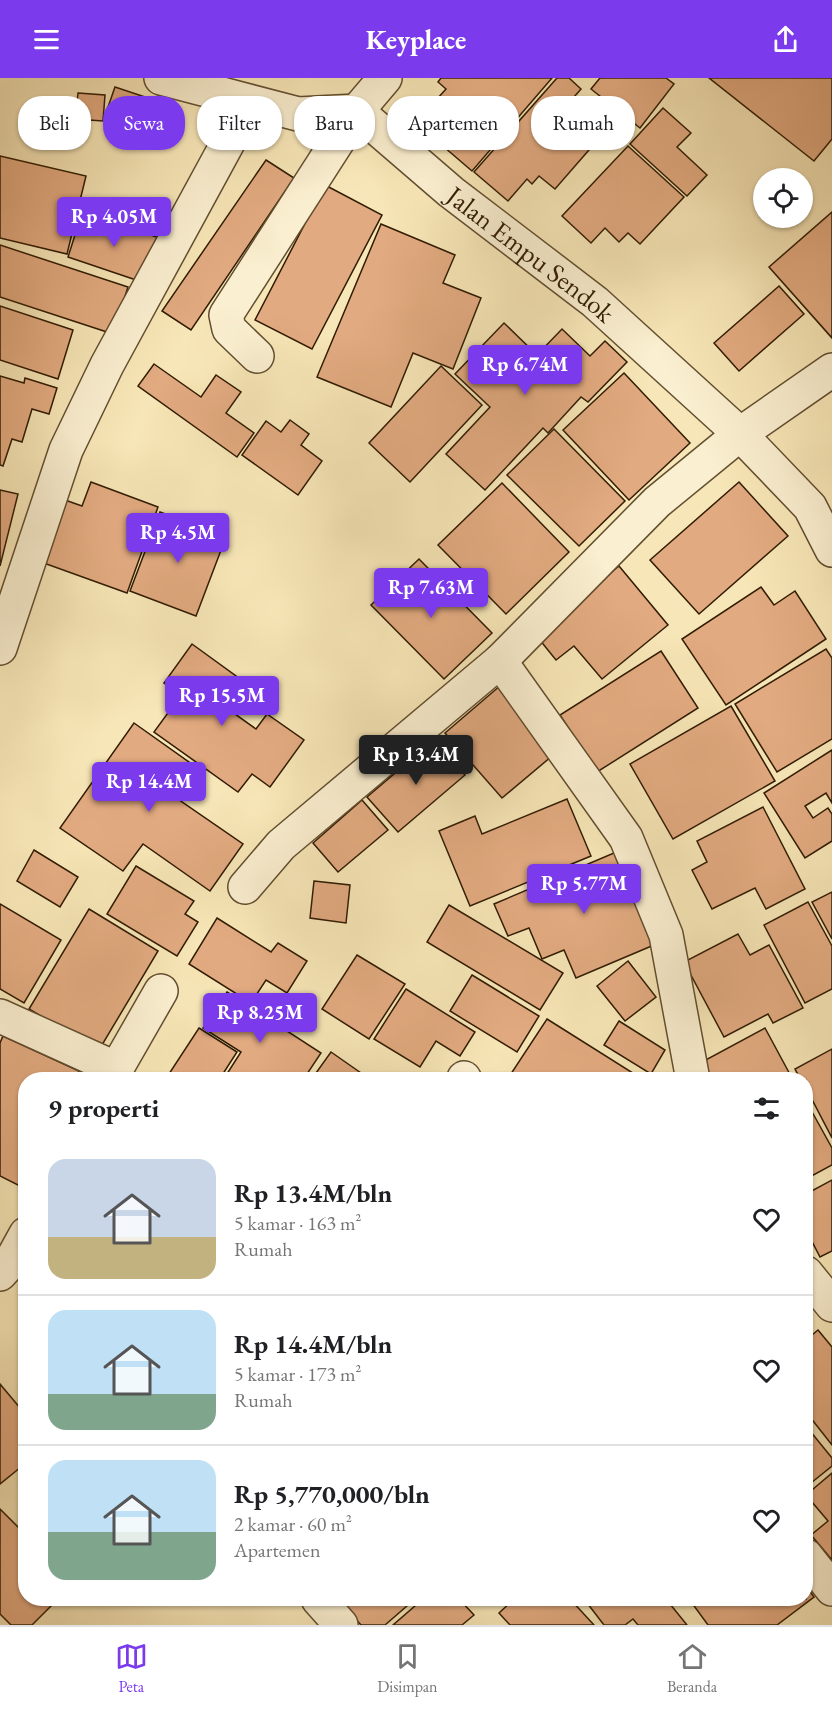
<!DOCTYPE html>
<html lang="id">
<head>
<meta charset="utf-8">
<style>
	:root { --surface:#fff; --page:#f2f2f2; --text:#202124; --muted:#757577; --line:#e0e0e0; --accent:#7c3aed }
	body { margin:0; font-family:"EB Garamond",serif; background:var(--page); color:var(--text); height:100vh; display:flex; flex-direction:column; font-size:22px; white-space:nowrap }
	* { box-sizing:border-box; margin:0 }
	p { font-size:20px; color:var(--muted) }
	.icon { flex:none; width:33px; height:33px; fill:none; stroke:currentColor; stroke-width:2; stroke-linecap:round; stroke-linejoin:round }
	.map { position:relative; flex:1; overflow:hidden }
	.drawer { position:absolute; left:18px; top:994px; width:795px; height:534px; display:flex; flex-direction:column; background:var(--surface); border-radius:24px; box-shadow:0 2px 4px #0004 }
	.drawer>* { flex:none }
	.guide { position:absolute; left:18px; top:18px; width:796px; height:54px; display:flex; gap:12px }
	.tools { position:absolute; left:753px; top:90px; display:grid; gap:12px }
	.tools a { display:grid; place-items:center; width:60px; height:60px; border-radius:50%; background:var(--surface); box-shadow:0 2px 4px #0004; font-size:30px }
	.price { position:absolute; translate:-50% -51px; padding:0 14px; border-radius:6px; background:var(--accent); color:#fff; font-size:20px; line-height:39px; filter:drop-shadow(0 2px 3px #0008) }
	.price::after { content:''; position:absolute; left:50%; top:36px; width:18px; height:14px; margin-left:-9px; background:inherit; clip-path:polygon(0 0,100% 0,50% 100%) }
	.price.current { background:#222; color:#fff }
	ul { padding:0; list-style:none }
	li { display:flex; align-items:center; gap:18px; height:150px; padding:0 30px }
	li+li { border-top:2px solid var(--line) }
	li span { display:grid; place-items:center; flex:none; width:168px; height:120px; border-radius:18px; color:#555 }
	li>.icon { margin-inline-start:auto }
	span .icon { width:72px; height:72px; fill:#fffc; stroke-width:1 }
	li b { font-size:26px }
	h2 { display:flex; justify-content:space-between; align-items:center; height:72px; padding:0 30px; font-size:26px }
	.tag { padding:0 21px; border-radius:24px; background:var(--surface); box-shadow:0 2px 4px #0004; font-size:21px; line-height:54px }
	.tag.current { background:var(--accent); color:#fff }
	header { display:flex; justify-content:space-between; align-items:center; height:78px; padding:0 30px; background:var(--accent); color:#fff; font-size:27px; font-weight:700 }
	.tab-bar { display:flex; justify-content:space-around; align-items:center; height:84px; border-top:2px solid var(--line); background:var(--surface); font-size:16px; color:var(--muted) }
	.tab-bar a { display:grid; justify-items:center; gap:3px }
	.tab-bar .current { color:var(--accent) }
	.map>svg:first-child { display:block }
</style>
</head>
<body>
<header><svg class="icon" aria-label="menu" viewBox="0 0 24 24"><path d="M4 6h16M4 12h16M4 18h16"/></svg>Keyplace<svg class="icon" aria-label="share" viewBox="0 0 24 24"><path d="M12 15V3M7 8l5-5 5 5M5 13v7h14v-7"/></svg></header>
<div class="map">
<svg width="832" height="1547" viewBox="0 0 832 1547">
	<rect width="100%" height="100%" fill="#f7e6b7"/>
	<filter id="stains"><feTurbulence type="fractalNoise" baseFrequency=".00333" numOctaves="4"/><feColorMatrix values="0 0 0 0 .2 0 0 0 0 .09 0 0 0 0 .02 0 0 0 .5 -.17"/></filter>
	<radialGradient id="worn" r=".72"><stop offset=".6" stop-color="#630" stop-opacity="0"/><stop offset="1" stop-color="#630" stop-opacity=".3"/></radialGradient>
	<g fill="#e2aa80" stroke="#311c03" stroke-width="1.5">
		<polygon points="441,0 552,0 472,93 423,51 434,38 427,32 446,11 438,4"/>
		<polygon points="557,0 569,0 581,11 567,27 602,57 555,111 539,98 532,106 527,101 508,123 474,94"/>
		<polygon points="600,0 666,0 674,6 640,50 591,11"/>
		<polygon points="709,0 832,0 832,61 814,83"/>
		<polygon points="115,9 145,19 138,39 108,29"/>
		<polygon points="78,15 105,17 103,43 75,41"/>
		<polygon points="663,30 691,55 677,69 707,97 687,118 630,66"/>
		<polygon points="628,68 684,119 640,166 628,155 619,164 605,150 591,165 562,138"/>
		<polygon points="0,78 86,98 67,176 0,160"/>
		<polygon points="266,82 294,100 191,252 162,233"/>
		<polygon points="325,107 382,137 312,271 255,242"/>
		<polygon points="832,134 832,260 769,189"/>
		<polygon points="82,135 160,160 145,205 68,179"/>
		<polygon points="381,146 455,177 443,205 481,220 453,291 413,275 391,329 317,299"/>
		<polygon points="0,167 128,209 113,256 0,219"/>
		<polygon points="779,208 804,236 739,293 714,265"/>
		<polygon points="0,228 73,252 58,301 0,282"/>
		<polygon points="504,245 537,277 562,251 590,278 605,263 627,284 588,324 581,319 548,355 543,350 485,412 446,376 490,329 455,296"/>
		<polygon points="154,286 201,319 216,297 241,314 226,335 254,355 237,379 138,308"/>
		<polygon points="441,288 482,327 410,404 369,365"/>
		<polygon points="624,295 690,365 629,422 563,352"/>
		<polygon points="0,298 24,305 25,300 57,310 49,336 32,331 22,364 12,361 3,388 0,387"/>
		<polygon points="290,342 309,356 301,367 322,383 298,417 242,377 266,343 281,354"/>
		<polygon points="554,351 625,423 579,468 507,397"/>
		<polygon points="91,404 158,429 127,515 41,484 65,422 82,428"/>
		<polygon points="739,404 788,458 699,536 650,482"/>
		<polygon points="502,405 569,474 506,536 438,467"/>
		<polygon points="0,412 18,416 0,488"/>
		<polygon points="160,434 226,459 196,538 130,513"/>
		<polygon points="419,481 492,555 444,601 371,527"/>
		<polygon points="619,488 668,547 602,601 574,568 556,582 535,556"/>
		<polygon points="761,509 774,527 795,513 826,561 726,627 682,561"/>
		<polygon points="192,566 236,598 217,623 256,651 267,636 304,662 270,709 252,696 238,714 154,654 181,617 164,605"/>
		<polygon points="826,571 832,580 832,661 777,694 735,626"/>
		<polygon points="661,573 698,630 597,694 560,637"/>
		<polygon points="501,607 558,673 502,720 445,655"/>
		<polygon points="731,628 775,703 673,761 630,686"/>
		<polygon points="134,645 196,689 175,719 243,766 210,813 143,766 123,793 60,750"/>
		<polygon points="434,662 465,697 398,754 367,719"/>
		<polygon points="832,672 832,725 826,715 805,728 813,740 828,730 832,736 832,763 805,780 764,715"/>
		<polygon points="567,721 591,778 470,828 439,753 475,738 482,756"/>
		<polygon points="362,722 388,752 338,794 313,765"/>
		<polygon points="763,729 805,811 766,831 755,810 712,831 692,792 707,784 697,763"/>
		<polygon points="34,772 78,799 60,829 17,803"/>
		<polygon points="621,772 661,864 576,900 564,872 542,881 529,850 508,858 494,826"/>
		<polygon points="136,788 194,823 185,836 198,844 177,878 107,836"/>
		<polygon points="314,803 350,807 346,845 310,840"/>
		<polygon points="832,814 832,861 812,824"/>
		<polygon points="808,824 832,868 832,911 805,925 764,847"/>
		<polygon points="0,826 61,862 24,925 0,911"/>
		<polygon points="449,827 563,895 540,932 427,864"/>
		<polygon points="89,831 158,873 99,972 29,931"/>
		<polygon points="217,840 271,874 278,865 307,883 287,915 266,902 251,925 189,886"/>
		<polygon points="738,856 750,877 769,867 803,930 773,945 768,936 724,959 684,884"/>
		<polygon points="357,877 405,906 369,961 322,931"/>
		<polygon points="628,883 656,919 625,943 597,908"/>
		<polygon points="472,897 539,938 517,974 450,933"/>
		<polygon points="406,911 475,954 460,978 436,963 420,989 374,961"/>
		<polygon points="227,914 321,975 303,1002 223,1002 241,974 203,950"/>
		<polygon points="547,941 644,1002 507,1002"/>
		<polygon points="619,943 665,972 651,996 604,967"/>
		<polygon points="199,950 237,974 219,1002 165,1002"/>
		<polygon points="765,950 793,1002 709,1002 700,985"/>
		<polygon points="3,958 79,993 75,1002 26,1002 24,1110 0,1098 0,965"/>
		<polygon points="832,971 832,1060 806,1010 806,1002 801,1002 795,991"/>
		<polygon points="331,974 371,1002 311,1002"/>
		<polygon points="806,1023 832,1070 832,1087 806,1101"/>
		<polygon points="832,1102 832,1173 820,1179 806,1152 806,1116"/>
		<polygon points="818,1252 832,1269 832,1367 806,1334 806,1262"/>
		<polygon points="0,1306 26,1337 26,1385 0,1406"/>
		<polygon points="806,1348 832,1380 832,1388 806,1409"/>
		<polygon points="832,1395 832,1482 811,1457 828,1443 806,1417"/>
		<polygon points="0,1431 26,1457 26,1521 58,1521 32,1547 11,1547 0,1536"/>
		<polygon points="806,1508 814,1519 777,1547 708,1547 689,1521 806,1521"/>
		<polygon points="338,1521 415,1521 385,1547 361,1547"/>
		<polygon points="423,1521 459,1521 474,1537 462,1547 393,1547"/>
		<polygon points="514,1521 570,1521 594,1547 510,1547 499,1535"/>
		<polygon points="584,1521 666,1521 687,1547 638,1547 633,1541 625,1547 604,1547"/>
	</g>
	<g fill="none" stroke-linecap="round" stroke-linejoin="round">
		<defs>
			<g id="minor">
				<path id="s1" d="M161 0 298 36 357 33 451 114 595 224 740 356 810 429 832 472"/>
				<polyline points="257,278 229,251 226,237 357,33 385,0"/>
				<polyline points="0,570 66,372 107,287 250,24"/>
				<polyline points="500,583 626,760 666,857 693,1002"/>
				<polyline points="245,809 281,767 500,583 657,424 740,356 832,292"/>
				<polyline points="0,938 117,991"/>
				<polyline points="464,1000 465,1002"/>
				<polyline points="110,1002 161,913"/>
				<polyline points="806,1195 832,1227"/>
				<polyline points="0,1196 10,1185 26,1156"/>
				<polyline points="806,1478 832,1511"/>
				<polyline points="318,1521 341,1547"/>
			</g>
		</defs>
		<use href="#minor" stroke="#624e30" stroke-width="36"/>
		<use href="#minor" stroke="#faefd0" stroke-width="33"/>
	</g>
	<g text-anchor="middle" dominant-baseline="central" stroke-width="4.5" stroke-linejoin="round" paint-order="stroke">
		<g font-size="27" fill="#311c03" stroke="#faefd0">
			<text stroke="none"><textPath href="#s1" startOffset="426">Jalan Empu Sendok</textPath></text>
		</g>
	</g>
	<rect width="100%" height="100%" filter="url(#stains)"/>
	<rect width="100%" height="100%" fill="url(#worn)"/>
</svg>
<div class="tools">
<a><svg class="icon" aria-label="locate" viewBox="0 0 24 24"><circle cx="12" cy="12" r="6"/><path d="M12 2v4M12 18v4M2 12h4M18 12h4"/></svg></a>
</div>
<b class="price" style="left:114px;top:170px">Rp 4.05M</b>
<b class="price" style="left:525px;top:318px">Rp 6.74M</b>
<b class="price" style="left:178px;top:486px">Rp 4.5M</b>
<b class="price" style="left:431px;top:541px">Rp 7.63M</b>
<b class="price" style="left:222px;top:649px">Rp 15.5M</b>
<b class="price current" style="left:416px;top:708px">Rp 13.4M</b>
<b class="price" style="left:149px;top:735px">Rp 14.4M</b>
<b class="price" style="left:584px;top:837px">Rp 5.77M</b>
<b class="price" style="left:260px;top:966px">Rp 8.25M</b>
<div class="guide">
<a class="tag">Beli</a>
<a class="tag current">Sewa</a>
<a class="tag">Filter</a>
<a class="tag">Baru</a>
<a class="tag">Apartemen</a>
<a class="tag">Rumah</a>
</div>
<section class="drawer">
<h2>9 properti<svg class="icon" aria-label="filters" viewBox="0 0 24 24"><path d="M4 7h16M4 17h16"/><circle cx="9" cy="7" r="2"/><circle cx="15" cy="17" r="2"/></svg></h2>
<ul>
<li><span style="background:linear-gradient(#c9d6e8 65%,#c2b280 0)"><svg class="icon" aria-label="home" viewBox="0 0 24 24"><path d="M3 11l9-7 9 7M6 9v11h12V9"/></svg></span><div><b>Rp 13.4M/bln</b><p>5 kamar · 163 m²</p><p>Rumah</p></div><svg class="icon" aria-label="heart" viewBox="0 0 24 24"><path d="M12 20l-8-8c-3-5 5-10 8-4 3-6 11-1 8 4z"/></svg></li>
<li><span style="background:linear-gradient(#bfe0f5 70%,#7fa58c 0)"><svg class="icon" aria-label="home" viewBox="0 0 24 24"><path d="M3 11l9-7 9 7M6 9v11h12V9"/></svg></span><div><b>Rp 14.4M/bln</b><p>5 kamar · 173 m²</p><p>Rumah</p></div><svg class="icon" aria-label="heart" viewBox="0 0 24 24"><path d="M12 20l-8-8c-3-5 5-10 8-4 3-6 11-1 8 4z"/></svg></li>
<li><span style="background:linear-gradient(#bfe0f5 60%,#7fa58c 0)"><svg class="icon" aria-label="home" viewBox="0 0 24 24"><path d="M3 11l9-7 9 7M6 9v11h12V9"/></svg></span><div><b>Rp 5,770,000/bln</b><p>2 kamar · 60 m²</p><p>Apartemen</p></div><svg class="icon" aria-label="heart" viewBox="0 0 24 24"><path d="M12 20l-8-8c-3-5 5-10 8-4 3-6 11-1 8 4z"/></svg></li>
</ul>
</section>
</div>
<nav class="tab-bar">
<a class="current"><svg class="icon" aria-label="map" viewBox="0 0 24 24"><path d="M3 6l6-2 6 2 6-2v14l-6 2-6-2-6 2zM9 4v14M15 6v14"/></svg>Peta</a>
<a><svg class="icon" aria-label="saved" viewBox="0 0 24 24"><path d="M7 4h10v16l-5-4-5 4z"/></svg>Disimpan</a>
<a><svg class="icon" aria-label="home" viewBox="0 0 24 24"><path d="M3 11l9-7 9 7M6 9v11h12V9"/></svg>Beranda</a>
</nav>
</body>
</html>
